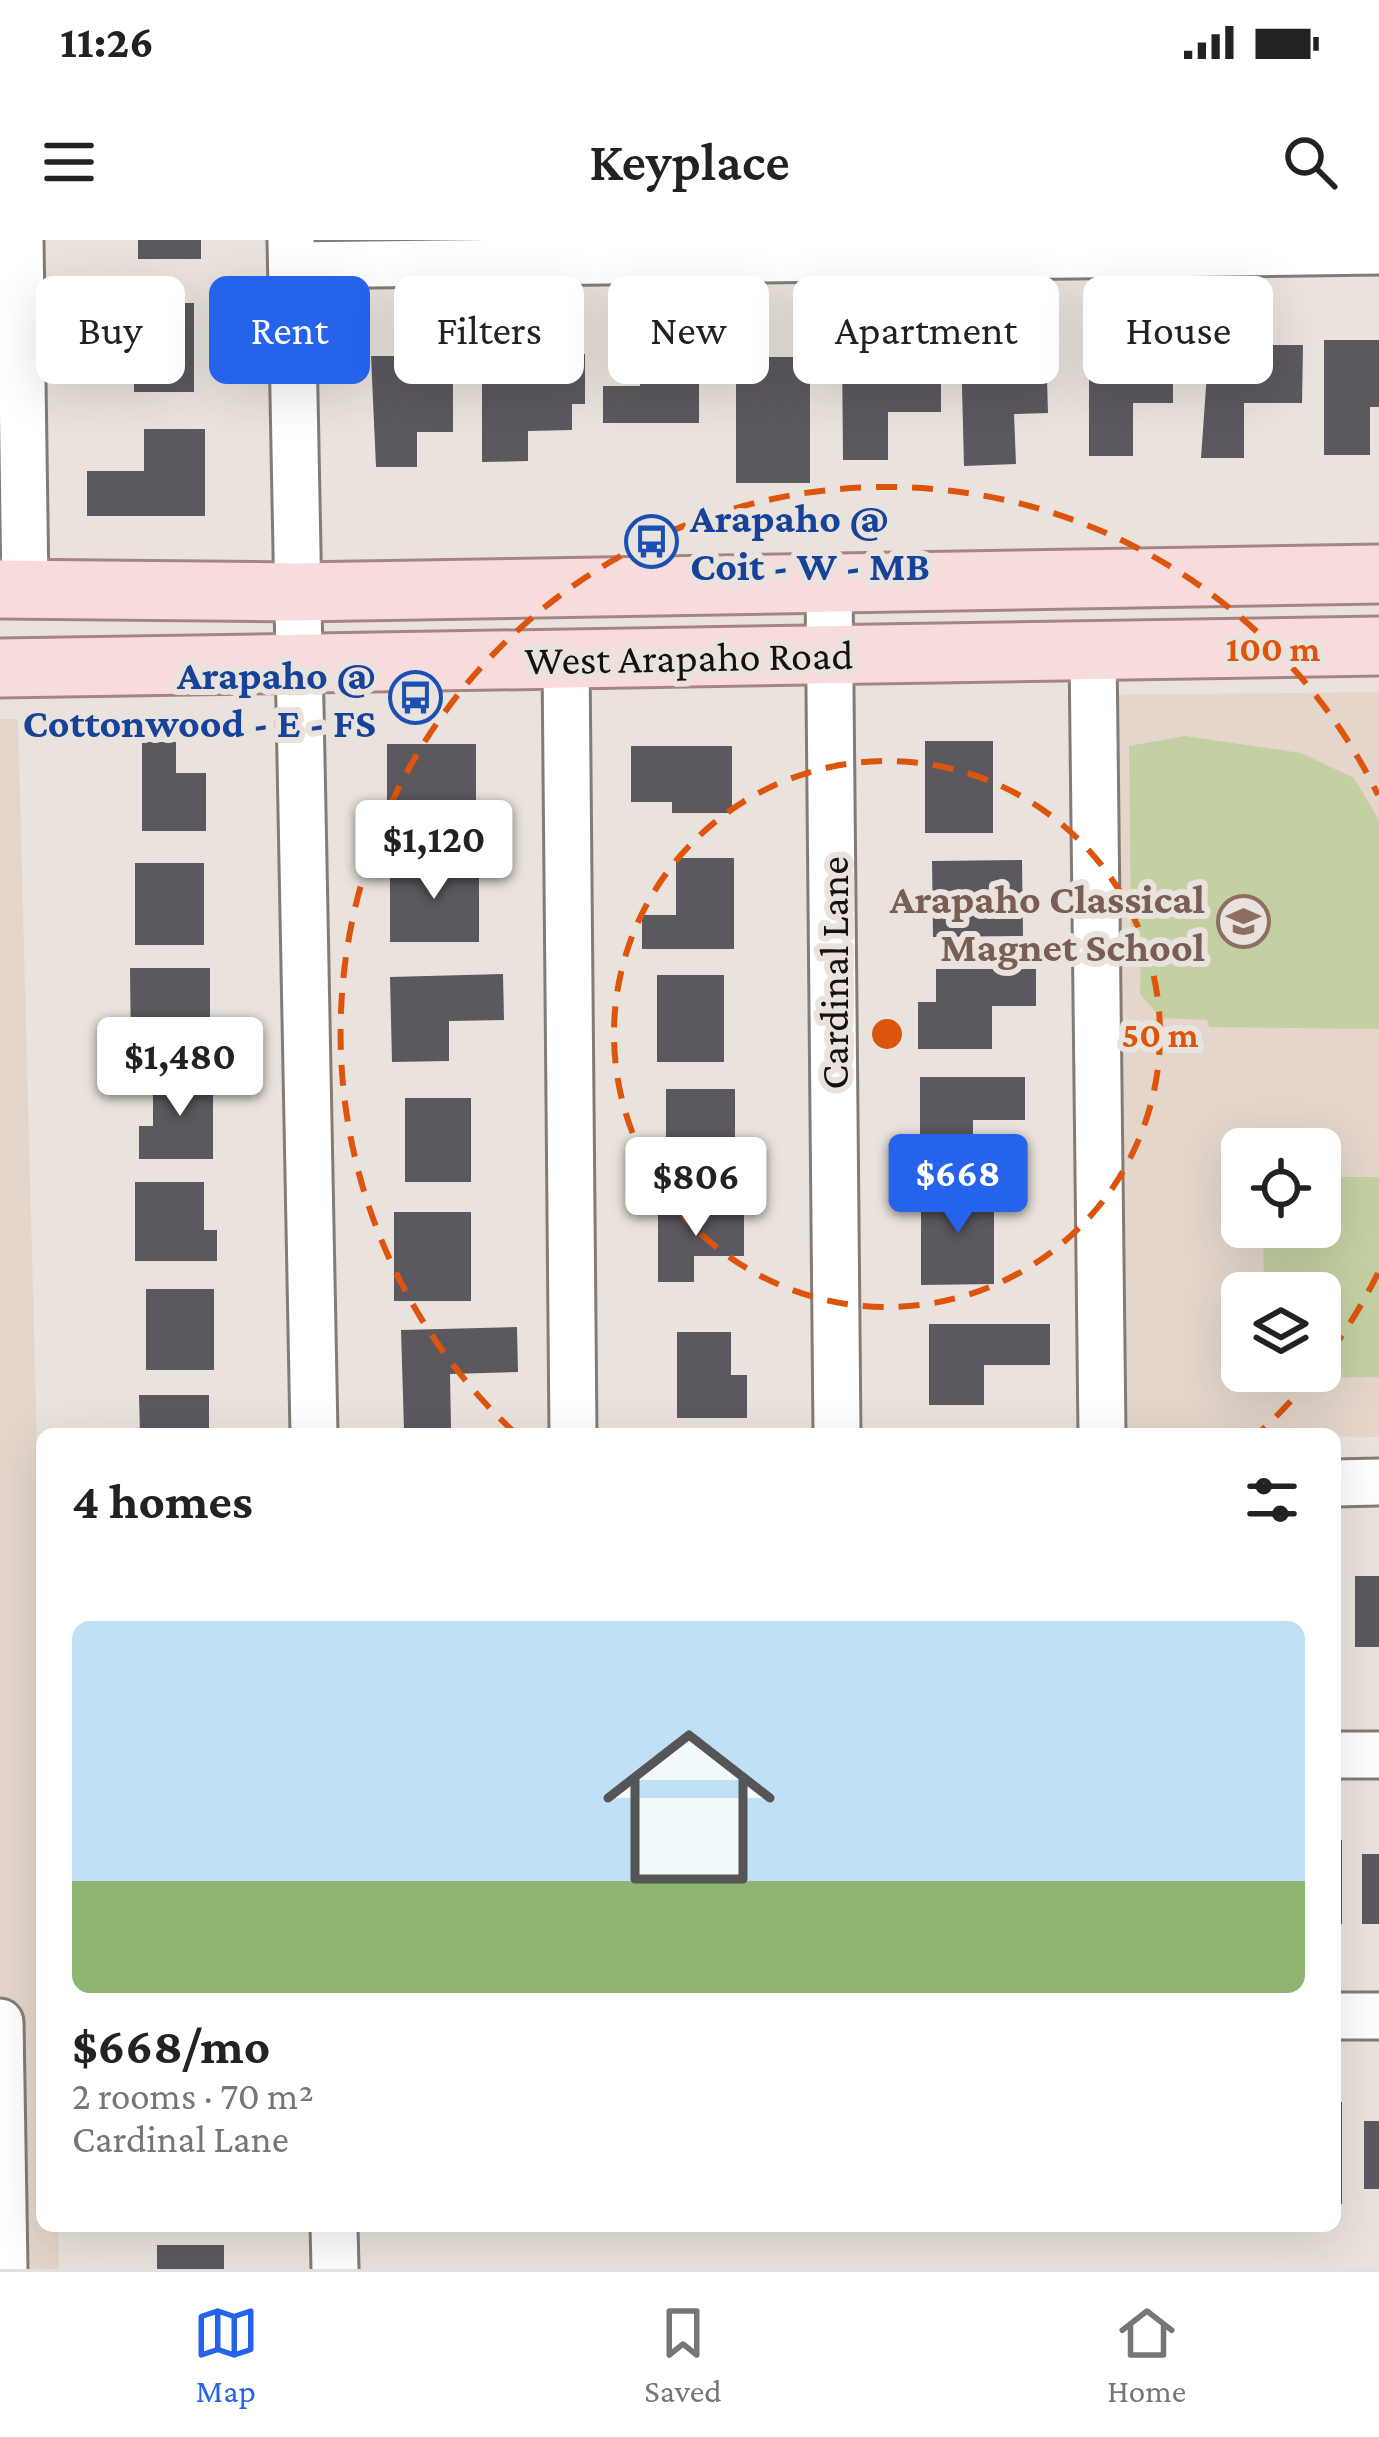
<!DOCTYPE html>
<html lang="en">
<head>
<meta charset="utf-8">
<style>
	:root { --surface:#fff; --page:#f2f2f2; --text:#222; --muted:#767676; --line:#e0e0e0; --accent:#2563eb }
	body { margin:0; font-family:"Crimson Pro",serif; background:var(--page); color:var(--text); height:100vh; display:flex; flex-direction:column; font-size:45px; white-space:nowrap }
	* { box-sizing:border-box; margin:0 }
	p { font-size:39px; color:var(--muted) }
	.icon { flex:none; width:66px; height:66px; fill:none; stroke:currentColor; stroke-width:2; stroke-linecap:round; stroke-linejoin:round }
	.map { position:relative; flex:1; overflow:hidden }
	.panel { position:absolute; left:36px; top:1188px; width:1305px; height:804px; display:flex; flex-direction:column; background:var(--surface); border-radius:18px; box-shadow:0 12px 48px #0002 }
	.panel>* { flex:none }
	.hud { position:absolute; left:36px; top:36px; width:1308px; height:108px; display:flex; gap:24px }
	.controls { position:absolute; left:1221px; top:888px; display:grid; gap:24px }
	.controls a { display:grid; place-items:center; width:120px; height:120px; border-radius:18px; background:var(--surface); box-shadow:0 12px 48px #0002; font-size:60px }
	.price { position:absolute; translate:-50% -102px; padding:0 27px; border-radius:12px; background:#fff; color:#222; font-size:39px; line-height:78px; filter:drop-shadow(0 3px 6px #0008) }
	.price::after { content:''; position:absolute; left:50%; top:72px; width:36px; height:27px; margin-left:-18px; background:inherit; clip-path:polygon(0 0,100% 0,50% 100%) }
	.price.on { background:var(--accent); color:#fff }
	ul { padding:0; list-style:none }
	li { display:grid; align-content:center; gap:24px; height:636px; padding:0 36px }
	li span { display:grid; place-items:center; height:372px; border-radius:18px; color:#555 }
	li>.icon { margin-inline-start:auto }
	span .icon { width:216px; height:216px; fill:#fffc; stroke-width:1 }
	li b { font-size:51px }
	h2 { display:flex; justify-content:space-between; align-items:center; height:144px; padding:0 36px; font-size:51px }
	.chip { padding:0 42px; border-radius:18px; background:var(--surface); box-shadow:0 12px 48px #0002; font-size:42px; line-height:108px }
	.chip.on { background:var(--accent); color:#fff }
	.status { display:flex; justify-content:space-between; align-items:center; height:84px; padding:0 60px; background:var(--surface); direction:ltr }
	.status svg { height:33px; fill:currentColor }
	header { display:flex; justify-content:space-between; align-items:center; height:156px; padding:0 36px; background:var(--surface); font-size:54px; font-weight:600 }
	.menu { display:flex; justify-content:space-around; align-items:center; height:168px; border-top:3px solid var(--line); background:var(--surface); font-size:33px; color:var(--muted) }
	.menu a { display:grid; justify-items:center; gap:6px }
	.menu .on { color:var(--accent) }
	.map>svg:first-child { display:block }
</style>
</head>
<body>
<div class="status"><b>11:26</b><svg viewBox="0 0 49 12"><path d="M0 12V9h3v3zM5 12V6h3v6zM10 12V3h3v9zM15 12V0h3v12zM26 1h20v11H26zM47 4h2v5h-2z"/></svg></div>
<header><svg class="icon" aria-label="menu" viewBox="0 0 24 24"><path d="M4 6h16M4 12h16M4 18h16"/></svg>Keyplace<svg class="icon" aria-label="search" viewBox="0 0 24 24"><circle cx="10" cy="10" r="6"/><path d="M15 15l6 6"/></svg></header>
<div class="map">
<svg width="1379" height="2029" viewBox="0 0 1379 2029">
	<rect width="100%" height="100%" fill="#eae3dd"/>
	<g fill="#e4d6cb" fill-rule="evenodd">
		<path d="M1379 452V1197L1119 1194 1106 455ZM1242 909H1320V987H1242ZM1242 1053H1320V1131H1242Z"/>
		<polygon points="0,479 18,479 42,1396 42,1986 58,1986 59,2029 0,2029"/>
	</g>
	<g fill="#c3d1a2">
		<polygon points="1185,496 1301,513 1354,538 1379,580 1379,789 1209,787 1207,780 1161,778 1140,754 1141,705 1131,700 1129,506"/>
		<polygon points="1320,937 1379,937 1379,1137 1264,1138 1264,1131 1320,1131 1320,1053 1264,1053 1263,987 1320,987"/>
	</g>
	<g fill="#5c585f">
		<rect x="138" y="0" width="63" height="19"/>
		<rect x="134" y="63" width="60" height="89"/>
		<polygon points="1324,100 1379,100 1379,167 1370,167 1370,215 1324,215"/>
		<polygon points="1046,105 1048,173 1014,174 1016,224 964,226 961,108"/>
		<polygon points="1209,105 1303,105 1302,163 1244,163 1244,218 1201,218"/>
		<polygon points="1089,106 1173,106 1173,163 1133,163 1133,216 1089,216"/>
		<polygon points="842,109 941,109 941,172 888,172 888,220 843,220"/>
		<polygon points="585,114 585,164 572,164 572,190 528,191 528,221 482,222 482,115"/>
		<polygon points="371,116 453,116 453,192 417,192 417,227 376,227"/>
		<rect x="736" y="117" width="74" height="126"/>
		<polygon points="640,126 699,126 699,183 603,183 603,146 640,146"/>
		<polygon points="144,189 205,189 205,276 87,276 87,231 144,231"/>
		<rect x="925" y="501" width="68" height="92"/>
		<polygon points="142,502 176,502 176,533 206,533 206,591 142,591"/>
		<rect x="387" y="504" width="89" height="92"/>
		<polygon points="631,506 732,506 732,573 672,573 672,562 631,562"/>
		<polygon points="676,618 734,618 734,709 642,709 642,675 676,675"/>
		<polygon points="1022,620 1023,696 933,697 932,621"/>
		<rect x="390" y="622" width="89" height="80"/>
		<rect x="135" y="623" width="69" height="82"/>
		<polygon points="130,728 210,728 210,811 131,811"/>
		<polygon points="936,729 1036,729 1036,766 992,766 992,809 918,809 918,762 936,762"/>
		<polygon points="503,734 504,780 449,781 449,821 392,822 390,737"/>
		<rect x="657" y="735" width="67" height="87"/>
		<polygon points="153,835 213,835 213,919 139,919 139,886 153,886"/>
		<polygon points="920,837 1025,837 1025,880 973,880 973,919 920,919"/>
		<rect x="666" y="849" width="69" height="86"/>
		<rect x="405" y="858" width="66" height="84"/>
		<polygon points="135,942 204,942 204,990 217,990 217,1021 135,1021"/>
		<polygon points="994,948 994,1044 921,1045 921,949"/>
		<polygon points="658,969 744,969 744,1016 694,1016 694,1042 658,1042"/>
		<rect x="394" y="972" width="77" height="89"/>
		<rect x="146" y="1049" width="68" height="81"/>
		<polygon points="929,1084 1050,1084 1050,1125 984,1125 984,1165 929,1165"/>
		<polygon points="517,1087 518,1132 450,1134 451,1188 404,1190 401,1090"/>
		<polygon points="677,1092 731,1092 731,1135 747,1135 747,1178 677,1178"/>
		<polygon points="139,1155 209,1155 209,1194 140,1194"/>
		<rect x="1355" y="1336" width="24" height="71"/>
		<rect x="1335" y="1600" width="7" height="84"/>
		<rect x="1362" y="1614" width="17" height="70"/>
		<rect x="1335" y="1862" width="7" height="102"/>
		<rect x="1364" y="1881" width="15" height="68"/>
		<rect x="157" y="2005" width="67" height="24"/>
	</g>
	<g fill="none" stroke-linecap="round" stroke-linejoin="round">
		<defs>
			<g id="minor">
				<polyline points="20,0 25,349"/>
				<polyline points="291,0 314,1194"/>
				<polyline points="292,25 1379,11"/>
				<polyline points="829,344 837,1194"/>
				<polyline points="1093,410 1102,1194"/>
				<polyline points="566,419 573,1194"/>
				<polyline points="1335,1243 1379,1242"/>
				<polyline points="1335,1515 1379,1515"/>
				<polyline points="1335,1776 1379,1776"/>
				<polyline points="0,1782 4,2029"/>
				<polyline points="334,1986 335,2029"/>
			</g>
			<g id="major">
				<polyline points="0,349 296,352 1379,334"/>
				<polyline points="0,428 1379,406"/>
			</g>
		</defs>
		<use href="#minor" stroke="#837c76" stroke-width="51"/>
		<use href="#major" stroke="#a58584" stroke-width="63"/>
		<use href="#minor" stroke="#fff" stroke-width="45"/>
		<use href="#major" stroke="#f8dcdb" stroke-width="57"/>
	</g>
	<g fill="none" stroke="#dd550c" stroke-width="6" stroke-dasharray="21 15">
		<circle cx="887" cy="794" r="273"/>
		<path d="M1378 1033A546 546 0 0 1 1320 1126M1314 1134A546 546 0 0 1 1259 1193M515 1193A546 546 0 1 1 1378 555"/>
	</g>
	<defs>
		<symbol id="bus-ring" viewBox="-11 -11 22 22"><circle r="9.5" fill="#eae3dd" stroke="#1a4fb4" stroke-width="1.5"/><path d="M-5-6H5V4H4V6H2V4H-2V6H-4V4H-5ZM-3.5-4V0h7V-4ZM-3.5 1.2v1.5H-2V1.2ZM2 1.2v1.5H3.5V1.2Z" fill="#1a4fb4"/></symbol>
		<symbol id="school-ring" viewBox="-11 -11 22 22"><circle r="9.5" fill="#eae3dd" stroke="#8d6e63" stroke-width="1.5"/><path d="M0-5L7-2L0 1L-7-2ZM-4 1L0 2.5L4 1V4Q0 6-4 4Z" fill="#8d6e63"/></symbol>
	</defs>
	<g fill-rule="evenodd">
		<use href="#bus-ring" x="622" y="272" width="59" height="59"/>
		<use href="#bus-ring" x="386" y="428" width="59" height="59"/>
		<use href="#school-ring" x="1214" y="652" width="59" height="59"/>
	</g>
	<g text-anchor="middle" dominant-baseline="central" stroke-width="12" stroke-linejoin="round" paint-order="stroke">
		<g font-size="42" font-weight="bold" fill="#164399" stroke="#eae3dd" text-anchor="start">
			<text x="690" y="277">Arapaho @<tspan x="690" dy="48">Coit - W - MB</tspan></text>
			<text x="376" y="434" text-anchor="end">Arapaho @<tspan x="376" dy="48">Cottonwood - E - FS</tspan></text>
		</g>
		<g font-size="42" fill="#14110f" stroke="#eae3dd">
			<text transform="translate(689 417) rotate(-1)">West Arapaho Road</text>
			<text transform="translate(833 733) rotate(-90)">Cardinal Lane</text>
		</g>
		<g font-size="42" font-weight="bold" fill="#785e54" stroke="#eae3dd" text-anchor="end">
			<text x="1205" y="658">Arapaho Classical<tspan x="1205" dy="48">Magnet School</tspan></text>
		</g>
	</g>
	<circle cx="887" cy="794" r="18" fill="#dd550c" stroke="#eae3dd" stroke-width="6"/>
	<g font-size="36" text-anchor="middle" font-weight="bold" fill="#dd550c" stroke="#eae3dd" stroke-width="12" stroke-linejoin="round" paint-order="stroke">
		<text x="1273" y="421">100 m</text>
		<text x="1160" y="807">50 m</text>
	</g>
</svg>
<div class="controls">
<a><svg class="icon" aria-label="locate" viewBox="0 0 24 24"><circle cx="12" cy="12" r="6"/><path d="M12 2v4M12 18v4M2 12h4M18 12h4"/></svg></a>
<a><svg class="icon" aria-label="layers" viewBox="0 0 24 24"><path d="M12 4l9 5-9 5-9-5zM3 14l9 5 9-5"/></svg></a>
</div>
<b class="price" style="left:434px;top:662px">$1,120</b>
<b class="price" style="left:180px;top:879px">$1,480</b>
<b class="price on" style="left:958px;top:996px">$668</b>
<b class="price" style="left:696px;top:999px">$806</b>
<div class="hud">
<a class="chip">Buy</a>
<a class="chip on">Rent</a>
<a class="chip">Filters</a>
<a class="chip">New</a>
<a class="chip">Apartment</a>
<a class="chip">House</a>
</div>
<section class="panel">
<h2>4 homes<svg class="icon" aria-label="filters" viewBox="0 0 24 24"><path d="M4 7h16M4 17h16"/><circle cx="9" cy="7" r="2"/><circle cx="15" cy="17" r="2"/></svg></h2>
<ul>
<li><span style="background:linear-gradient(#bfe0f5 70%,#8fb573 0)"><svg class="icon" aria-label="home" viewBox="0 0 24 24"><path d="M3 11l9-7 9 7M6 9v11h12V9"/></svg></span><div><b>$668/mo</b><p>2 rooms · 70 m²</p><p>Cardinal Lane</p></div></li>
</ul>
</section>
</div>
<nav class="menu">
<a class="on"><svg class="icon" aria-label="map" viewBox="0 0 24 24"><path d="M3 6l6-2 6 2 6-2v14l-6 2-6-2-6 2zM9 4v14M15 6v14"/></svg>Map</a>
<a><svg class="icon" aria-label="saved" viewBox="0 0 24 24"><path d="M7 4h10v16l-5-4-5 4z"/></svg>Saved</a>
<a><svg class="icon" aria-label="home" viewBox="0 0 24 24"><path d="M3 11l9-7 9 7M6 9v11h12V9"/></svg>Home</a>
</nav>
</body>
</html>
